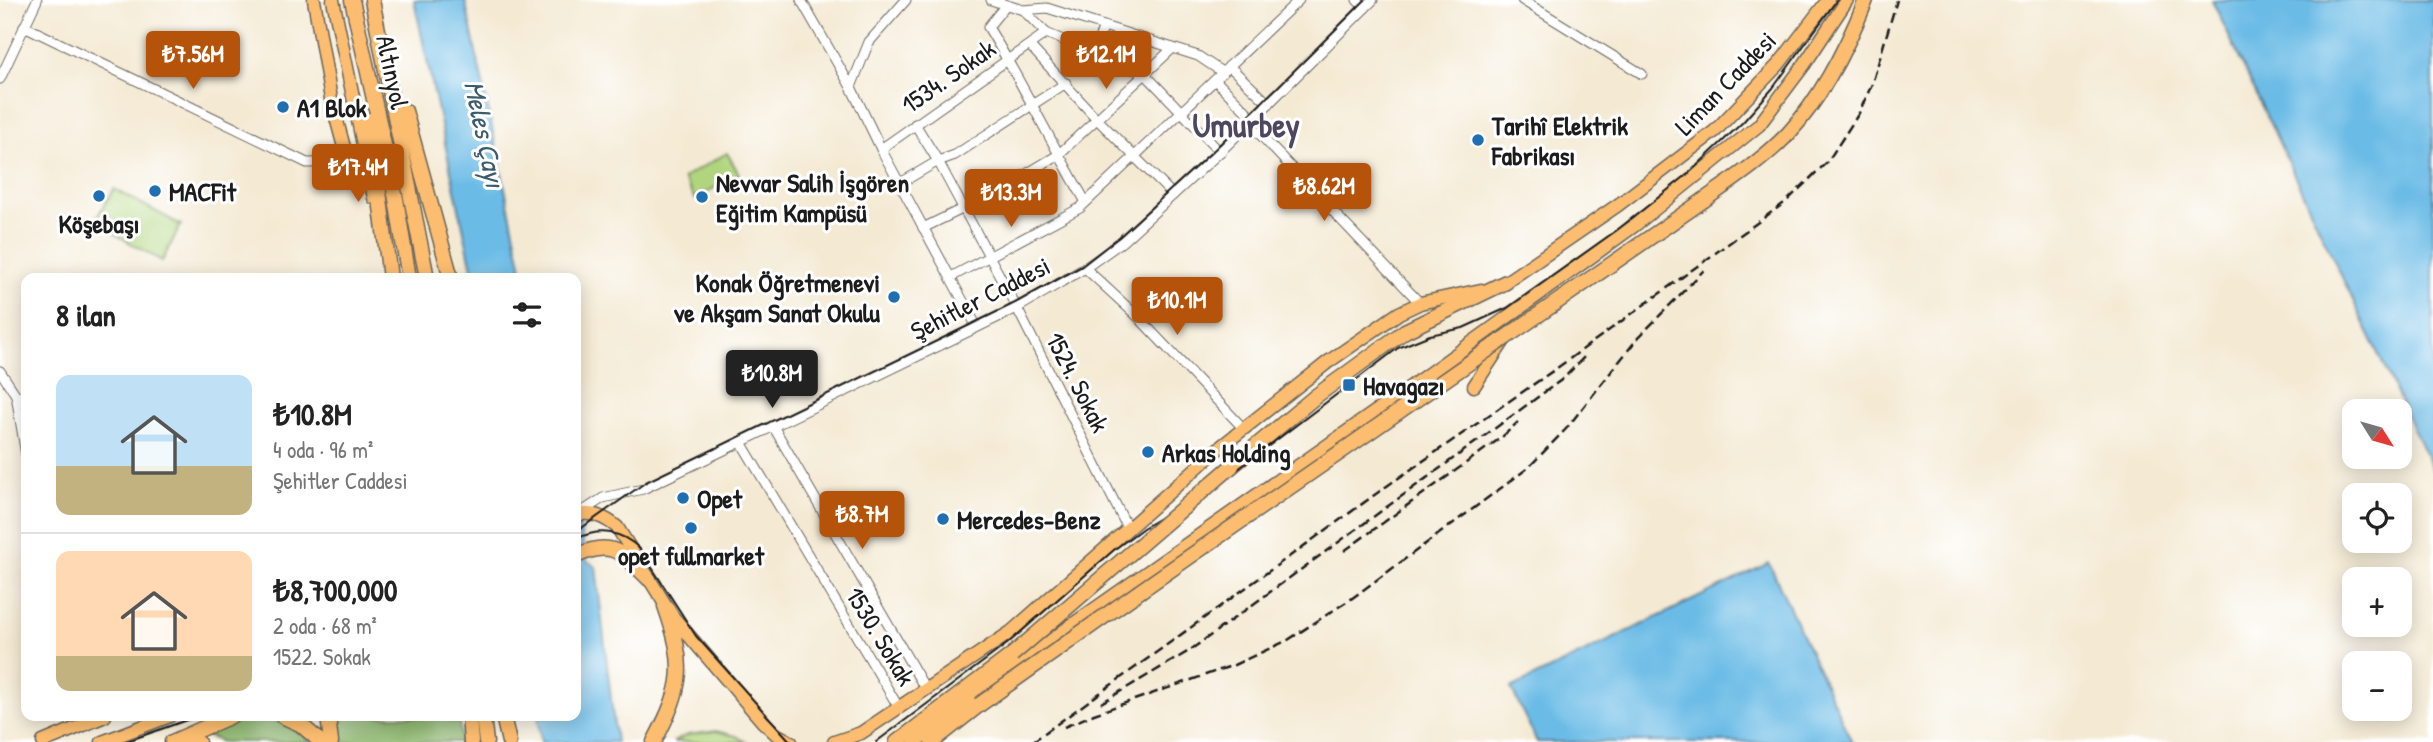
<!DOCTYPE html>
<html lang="tr">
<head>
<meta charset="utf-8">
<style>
	:root { --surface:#fff; --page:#f2f2f2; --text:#222; --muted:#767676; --line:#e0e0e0; --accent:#b45309 }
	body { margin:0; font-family:"Patrick Hand",sans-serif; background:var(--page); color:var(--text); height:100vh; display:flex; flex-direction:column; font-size:26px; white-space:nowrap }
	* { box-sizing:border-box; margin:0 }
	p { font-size:23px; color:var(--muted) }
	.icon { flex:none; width:38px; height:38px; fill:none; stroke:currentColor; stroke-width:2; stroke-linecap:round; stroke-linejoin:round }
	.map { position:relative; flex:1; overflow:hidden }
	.side { position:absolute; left:21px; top:273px; width:560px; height:448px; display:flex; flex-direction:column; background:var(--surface); border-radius:14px; box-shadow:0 4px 18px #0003 }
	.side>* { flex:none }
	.needle { width:46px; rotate:127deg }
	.buttons { position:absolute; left:2342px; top:399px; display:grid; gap:14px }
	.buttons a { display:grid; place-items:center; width:70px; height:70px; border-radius:14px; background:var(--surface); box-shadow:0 4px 18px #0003; font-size:35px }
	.price { position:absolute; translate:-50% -60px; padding:0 16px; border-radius:7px; background:var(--accent); color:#fff; font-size:23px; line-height:46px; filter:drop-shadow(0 2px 4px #0008) }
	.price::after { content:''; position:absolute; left:50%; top:42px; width:21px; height:16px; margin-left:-10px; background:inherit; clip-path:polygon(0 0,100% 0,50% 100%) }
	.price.active { background:#222; color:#fff }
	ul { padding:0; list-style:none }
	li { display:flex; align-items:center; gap:21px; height:175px; padding:0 35px }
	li+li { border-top:2px solid var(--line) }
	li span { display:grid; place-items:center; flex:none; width:196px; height:140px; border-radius:14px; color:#555 }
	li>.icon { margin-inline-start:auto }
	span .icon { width:84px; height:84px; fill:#fffc; stroke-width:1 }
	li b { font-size:30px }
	h2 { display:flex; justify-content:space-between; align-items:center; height:84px; padding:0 35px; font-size:30px }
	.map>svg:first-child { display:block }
</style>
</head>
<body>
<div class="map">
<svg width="2433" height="742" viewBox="0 0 2433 742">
	<rect width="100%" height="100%" fill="#fff"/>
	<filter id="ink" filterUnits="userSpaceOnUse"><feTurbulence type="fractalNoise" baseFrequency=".0143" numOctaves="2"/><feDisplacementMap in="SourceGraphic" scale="14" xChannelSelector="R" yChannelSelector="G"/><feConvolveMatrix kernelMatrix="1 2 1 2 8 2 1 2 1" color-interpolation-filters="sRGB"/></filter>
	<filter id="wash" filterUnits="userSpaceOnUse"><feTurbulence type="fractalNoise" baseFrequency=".00686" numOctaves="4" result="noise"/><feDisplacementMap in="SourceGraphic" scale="28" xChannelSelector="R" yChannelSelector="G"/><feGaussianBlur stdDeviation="1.57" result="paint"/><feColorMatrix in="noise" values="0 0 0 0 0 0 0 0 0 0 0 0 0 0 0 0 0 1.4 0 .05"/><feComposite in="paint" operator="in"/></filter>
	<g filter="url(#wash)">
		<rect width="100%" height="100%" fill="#f4ead4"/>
		<g fill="#b0d57e" stroke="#66784d" stroke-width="2">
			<polygon points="727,153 739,174 695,199 683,178"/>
			<polygon points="114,189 181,225 162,261 94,222"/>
			<polygon points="716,731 736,736 746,742 673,742 688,735"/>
		</g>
		<g fill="#8cb66d" stroke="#546944" stroke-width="2">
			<path d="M260 716C279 720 296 727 310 742H222L202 734 237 719Z"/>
			<polygon points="334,716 459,716 461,742 337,742"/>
		</g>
		<g fill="#6bbbe6" stroke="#446c81" stroke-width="2">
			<polygon points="414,0 465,0 524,278 474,278"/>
			<polygon points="2212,0 2433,0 2433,471"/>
			<polygon points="576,511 587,561 596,567 616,742 541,742 538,716 576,716"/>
			<polygon points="1769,563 1852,742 1537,742 1511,688"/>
		</g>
	</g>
	<g filter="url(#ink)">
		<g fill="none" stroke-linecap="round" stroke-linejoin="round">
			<defs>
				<g id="minor">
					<polyline points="801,0 851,87 881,149 977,327"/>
					<polyline points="991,0 1023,10 1047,8 1198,56 1222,72"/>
					<polyline points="1357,0 1365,8"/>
					<polyline points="1522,0 1642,74"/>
					<path d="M1005 6 988 27C1023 84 1052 145 1086 202"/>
					<polyline points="24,26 307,163 348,162 365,154"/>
					<polyline points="1046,33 1145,74 1220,152"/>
					<polyline points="1030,46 1097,119 1173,195"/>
					<polyline points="1093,54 1104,26"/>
					<polyline points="1229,66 1269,104"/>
					<polyline points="0,79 37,0"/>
					<polyline points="1215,80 1254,119"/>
					<polyline points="851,87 869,42 906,0"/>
					<polyline points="1249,123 1420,303"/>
					<polyline points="915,124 938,161 1017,308 1127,527"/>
					<polyline points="881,149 1046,33 1023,10"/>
					<polyline points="899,184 938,161 955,155 1066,83"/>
					<polyline points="923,228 991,195 1058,155 1173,48"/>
					<polyline points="1085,268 1137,316 1244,429"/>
					<polyline points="951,277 1080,208 1299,0"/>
					<polyline points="0,371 16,395 26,399"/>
					<polyline points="16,395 26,455"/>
					<polyline points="773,426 926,690"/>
					<polyline points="741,442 899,708"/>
					<polyline points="580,513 603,498 643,489 741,442 1017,308 1085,268 1123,241 1220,152 1373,0"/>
				</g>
				<g id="major">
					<polyline points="314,0 331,99 348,162"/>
					<polyline points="333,0 374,198"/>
					<polyline points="1498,285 1506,282 1618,205 1715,131 1779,64 1828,0"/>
					<polyline points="1474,386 1505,339"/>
					<path d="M576 515C590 511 605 517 617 527L673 617 763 722 776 734 791 742"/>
					<polyline points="43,742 105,716"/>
					<polyline points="102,742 170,716"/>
					<polyline points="183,742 199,742"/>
					<polyline points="834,742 861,733 1011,632 1218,449 1328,362 1399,313 1420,303 1481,290"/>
					<polyline points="915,742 1069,627 1395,398 1634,226 1759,125 1804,65 1847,0"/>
				</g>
				<g id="highway">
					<polyline points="352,0 396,199 409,278"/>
					<polyline points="372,0 427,278"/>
					<polyline points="405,111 451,278"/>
					<polyline points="370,120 390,278"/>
					<path d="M1704 200C1732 180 1763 160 1788 134 1823 96 1847 47 1866 0"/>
					<polyline points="1232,466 1316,396 1405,331 1506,282"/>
					<path d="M576 556C613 538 623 554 649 579"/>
					<polyline points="282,716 300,724 321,742"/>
					<polyline points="328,716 331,742"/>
					<polyline points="469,716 471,742"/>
					<polyline points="483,716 486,742"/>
					<polyline points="503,716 509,742"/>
					<polyline points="172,742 231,716"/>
					<path d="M654 742C684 685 686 666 665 606"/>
					<polyline points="897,742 1012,655"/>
					<polyline points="932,742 979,705"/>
				</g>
			</defs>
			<use href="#minor" stroke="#68645c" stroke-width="11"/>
			<use href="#major" stroke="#68645c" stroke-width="15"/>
			<use href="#highway" stroke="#68645c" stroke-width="17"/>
			<use href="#minor" stroke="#fff" stroke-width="9"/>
			<use href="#major" stroke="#fcbd6f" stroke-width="12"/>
			<use href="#highway" stroke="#fcbd6f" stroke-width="14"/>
			<g stroke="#1c1c1c" stroke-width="2">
				<polyline points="576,532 646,482 1015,303 1082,266 1119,237 1216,148 1365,0"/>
				<path d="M578 538C600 528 622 531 640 549L696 636 791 742"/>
				<polyline points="125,742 198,716"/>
				<polyline points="876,742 1007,644 1115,549 1143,528 1221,482 1398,348 1430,335 1463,328 1507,308 1617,230 1688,174 1743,122 1773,88 1837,0"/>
			</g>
			<g stroke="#1c1c1c" stroke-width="2.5" stroke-dasharray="10 5" stroke-linecap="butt">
				<polyline points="1344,551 1502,437 1518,422"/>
				<polyline points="1101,703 1189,651 1564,378 1585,356"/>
				<polyline points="1064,727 1094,714 1234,665 1288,640 1351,599 1528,468 1566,429 1637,339 1704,270"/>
				<polyline points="1032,742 1387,486 1557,368 1787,201 1828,161 1859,113 1872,84 1897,0"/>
			</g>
			<defs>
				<g id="highway-bridge">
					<polyline points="1012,655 1232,466"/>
					<polyline points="979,705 1143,589 1704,200"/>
				</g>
			</defs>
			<use href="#highway-bridge" stroke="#68645c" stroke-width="17" stroke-linecap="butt"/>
			<use href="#highway-bridge" stroke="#fcbd6f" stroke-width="14"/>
		</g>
	</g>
	<g fill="#1f6fb2" stroke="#fff" stroke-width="2.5">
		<circle cx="283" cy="107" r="7"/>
		<circle cx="1478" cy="140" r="7"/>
		<circle cx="155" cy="191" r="7"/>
		<circle cx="99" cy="196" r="7"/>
		<circle cx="702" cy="197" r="7"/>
		<circle cx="894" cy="297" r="7"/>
		<rect x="1342" y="378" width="14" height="14" rx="3.5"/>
		<circle cx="1148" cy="452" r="7"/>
		<circle cx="683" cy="498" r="7"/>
		<circle cx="943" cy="519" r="7"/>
		<circle cx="691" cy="528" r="7"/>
	</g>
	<g text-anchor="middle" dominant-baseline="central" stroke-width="6" stroke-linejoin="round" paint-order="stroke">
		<g font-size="26" fill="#1c1c1c" stroke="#fff">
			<text transform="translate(393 72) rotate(78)">Altınyol</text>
			<text transform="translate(948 76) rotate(-35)">1534. Sokak</text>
			<text transform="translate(1725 83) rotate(-46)">Liman Caddesi</text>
			<text transform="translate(980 298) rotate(-27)">Şehitler Caddesi</text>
			<text transform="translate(1078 382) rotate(63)">1524. Sokak</text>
			<text transform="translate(881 636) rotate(59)">1530. Sokak</text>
		</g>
		<g font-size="26" font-weight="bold" fill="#1c1c1c" stroke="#fff" text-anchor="start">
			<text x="297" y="107">A1 Blok</text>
			<text x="1492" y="125">Tarihî Elektrik<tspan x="1492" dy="30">Fabrikası</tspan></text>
			<text x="716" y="182">Nevvar Salih İşgören<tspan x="716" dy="30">Eğitim Kampüsü</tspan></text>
			<text x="169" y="191">MACFit</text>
			<text x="99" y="223" text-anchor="middle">Köşebaşı</text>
			<text x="880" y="282" text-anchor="end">Konak Öğretmenevi<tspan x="880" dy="30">ve Akşam Sanat Okulu</tspan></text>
			<text x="1363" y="385">Havagazı</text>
			<text x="1162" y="452">Arkas Holding</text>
			<text x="697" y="498">Opet</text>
			<text x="957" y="519">Mercedes-Benz</text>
			<text x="691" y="555" text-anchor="middle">opet fullmarket</text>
		</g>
		<g font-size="28" font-style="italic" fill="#3c5c6d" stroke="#fff">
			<text transform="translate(485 134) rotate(78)">Meles Çayı</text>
		</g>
		<g font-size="33" font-weight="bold" fill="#4d485e" stroke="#fff">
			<text x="1246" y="125">Umurbey</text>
		</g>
	</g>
</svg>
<div class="buttons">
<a><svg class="needle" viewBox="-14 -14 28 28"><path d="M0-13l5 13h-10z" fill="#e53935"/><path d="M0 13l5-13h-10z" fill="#767676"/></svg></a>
<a><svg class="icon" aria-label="locate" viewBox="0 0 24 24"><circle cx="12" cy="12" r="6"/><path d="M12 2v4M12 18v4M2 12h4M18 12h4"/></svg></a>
<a>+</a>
<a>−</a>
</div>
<b class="price" style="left:193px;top:91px">₺7.56M</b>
<b class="price" style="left:1106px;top:91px">₺12.1M</b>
<b class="price" style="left:358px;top:204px">₺17.4M</b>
<b class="price" style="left:1324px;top:223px">₺8.62M</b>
<b class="price" style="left:1011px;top:229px">₺13.3M</b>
<b class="price" style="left:1177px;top:337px">₺10.1M</b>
<b class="price active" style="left:772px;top:410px">₺10.8M</b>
<b class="price" style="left:862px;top:551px">₺8.7M</b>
<section class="side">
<h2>8 ilan<svg class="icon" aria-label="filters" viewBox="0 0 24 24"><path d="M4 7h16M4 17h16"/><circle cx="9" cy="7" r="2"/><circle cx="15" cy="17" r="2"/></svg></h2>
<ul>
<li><span style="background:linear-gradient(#bfe0f5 65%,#c2b280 0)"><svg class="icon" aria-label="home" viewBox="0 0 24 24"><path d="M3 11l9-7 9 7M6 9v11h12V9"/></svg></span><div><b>₺10.8M</b><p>4 oda · 96 m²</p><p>Şehitler Caddesi</p></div></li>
<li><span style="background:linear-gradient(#ffd9b3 75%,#c2b280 0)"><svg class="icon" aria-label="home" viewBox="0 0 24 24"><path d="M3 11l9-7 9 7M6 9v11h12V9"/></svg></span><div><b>₺8,700,000</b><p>2 oda · 68 m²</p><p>1522. Sokak</p></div></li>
</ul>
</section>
</div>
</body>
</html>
